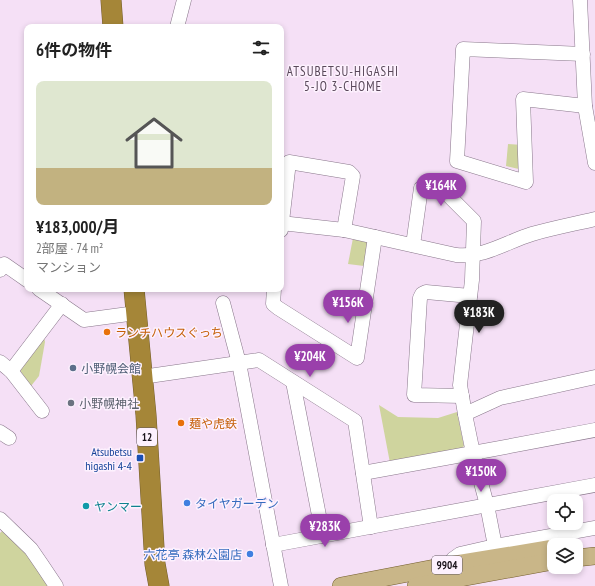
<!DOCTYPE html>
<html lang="ja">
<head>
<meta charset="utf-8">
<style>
	:root { --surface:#fff; --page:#f6f6f6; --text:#222; --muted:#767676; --line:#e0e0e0; --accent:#9a40ab }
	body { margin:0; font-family:"PT Sans Narrow","Noto Sans JP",sans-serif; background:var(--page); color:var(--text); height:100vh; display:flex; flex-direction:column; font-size:15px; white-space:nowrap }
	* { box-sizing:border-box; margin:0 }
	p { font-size:13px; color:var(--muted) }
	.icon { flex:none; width:22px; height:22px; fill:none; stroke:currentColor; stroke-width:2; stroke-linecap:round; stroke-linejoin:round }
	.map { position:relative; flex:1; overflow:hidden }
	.sheet { position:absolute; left:24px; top:24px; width:260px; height:268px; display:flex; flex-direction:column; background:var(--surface); border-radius:8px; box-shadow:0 2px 6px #0003 }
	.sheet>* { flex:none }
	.buttons { position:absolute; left:547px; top:494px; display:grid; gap:8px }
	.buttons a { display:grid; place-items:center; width:36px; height:36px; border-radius:8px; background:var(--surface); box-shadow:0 2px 6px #0003; font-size:20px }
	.price { position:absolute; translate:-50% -34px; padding:0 9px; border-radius:14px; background:var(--accent); color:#fff; font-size:13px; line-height:26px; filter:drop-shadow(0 1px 2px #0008) }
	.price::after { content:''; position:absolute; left:50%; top:24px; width:12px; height:9px; margin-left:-6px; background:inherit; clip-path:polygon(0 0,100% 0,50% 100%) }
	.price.on { background:#222; color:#fff }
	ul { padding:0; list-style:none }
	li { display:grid; align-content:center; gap:8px; height:212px; padding:0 12px }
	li+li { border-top:1px solid var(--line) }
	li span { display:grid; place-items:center; height:124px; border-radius:8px; color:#555 }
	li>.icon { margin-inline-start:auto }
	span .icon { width:72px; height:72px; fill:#fffc; stroke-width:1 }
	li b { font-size:17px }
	h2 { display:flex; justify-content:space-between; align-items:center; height:48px; padding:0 12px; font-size:17px }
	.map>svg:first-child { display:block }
</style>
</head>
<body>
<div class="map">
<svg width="595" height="586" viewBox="0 0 595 586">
	<rect width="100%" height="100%" fill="#f5e0f6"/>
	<g fill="#cfd49e">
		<polygon points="508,144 523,145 523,170 506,166"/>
		<polygon points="353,238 365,240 368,244 364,266 348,264"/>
		<polygon points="44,337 45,342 39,376 31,386 21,372 21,368"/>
		<polygon points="379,405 398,417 438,418 457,412 464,446 461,449 390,463"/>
		<polygon points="2,531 29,554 51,586 0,586 0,533"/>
	</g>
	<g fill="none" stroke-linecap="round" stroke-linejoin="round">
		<defs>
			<g id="minor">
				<polyline points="580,0 585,106 595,163"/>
				<polyline points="177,27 184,0"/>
				<polyline points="583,54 463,49 457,161 526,182 523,99 585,106"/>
				<path d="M281 223 344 230 456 255C484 258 506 242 532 234 553 228 574 224 595 219"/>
				<polyline points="281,230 289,162 349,172 353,176 344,230"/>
				<polyline points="413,245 421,188 444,191 474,221 472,280 460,385 465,414"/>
				<polyline points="0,270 4,264 27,280"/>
				<polyline points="39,289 84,320 136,313"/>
				<polyline points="274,289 273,304 278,308 357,358 375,237"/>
				<polyline points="223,303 239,363 281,586"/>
				<polyline points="0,362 11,371 42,411"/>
				<polyline points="11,371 62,304"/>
				<polyline points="142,377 259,360 355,421 371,527"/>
				<polyline points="293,382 323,536"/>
				<polyline points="462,396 414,395 420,298 422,294 426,292 470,296"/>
				<polyline points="0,432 9,438"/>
				<polyline points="363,473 473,453 595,430"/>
				<polyline points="0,519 31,549 42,565 56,586"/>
				<polyline points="273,545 595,485"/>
				<polyline points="495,546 595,528"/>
				<polyline points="450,565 453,559 460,554 495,546 487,505 473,453 465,414 500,398 595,377"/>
			</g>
			<g id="major">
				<polyline points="576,558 595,556"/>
				<polyline points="341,586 450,565 554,548"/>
				<polyline points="416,586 554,561"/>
			</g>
			<g id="highway">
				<polyline points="111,0 113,27"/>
				<polyline points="134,289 146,415 155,564 159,586"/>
			</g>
		</defs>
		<use href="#minor" stroke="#89778b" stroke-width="15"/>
		<use href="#major" stroke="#745e2e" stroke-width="18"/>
		<use href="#highway" stroke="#745e2e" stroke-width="21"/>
		<use href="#minor" stroke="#fff" stroke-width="14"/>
		<use href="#major" stroke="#c9b688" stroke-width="17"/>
		<use href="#highway" stroke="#a58638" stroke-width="20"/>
	</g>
	<g fill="#e8710a" stroke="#fdf1fe" stroke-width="1.5">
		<circle cx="107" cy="332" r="4"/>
		<circle cx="181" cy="423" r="4"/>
	</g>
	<circle fill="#5c6f8a" stroke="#fdf1fe" stroke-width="1.5" cx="73" cy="368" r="4"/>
	<circle fill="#6b7280" stroke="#fdf1fe" stroke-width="1.5" cx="71" cy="403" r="4"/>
	<rect fill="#1a4fb4" stroke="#fdf1fe" stroke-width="1.5" x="136" y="454" width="8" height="8" rx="2"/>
	<g fill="#3f7fe0" stroke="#fdf1fe" stroke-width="1.5">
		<circle cx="187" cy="503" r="4"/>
		<circle cx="250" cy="554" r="4"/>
	</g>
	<circle fill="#0f9aa8" stroke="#fdf1fe" stroke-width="1.5" cx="86" cy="506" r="4"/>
	<g text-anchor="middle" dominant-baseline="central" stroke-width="3" stroke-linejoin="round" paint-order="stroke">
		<g fill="#fdf1fe" stroke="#5e565f" stroke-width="1">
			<rect x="137" y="428" width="20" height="18" rx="3"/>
			<rect x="432" y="556" width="30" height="18" rx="3"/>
		</g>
		<g font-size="11" font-weight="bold" fill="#1a131b">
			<text x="147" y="437">12</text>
			<text x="447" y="565">9904</text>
		</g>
		<g font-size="12" fill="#c56008" stroke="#fdf1fe" text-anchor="start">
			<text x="115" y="332">ランチハウスぐっち</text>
			<text x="189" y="423">麺や虎鉄</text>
		</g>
		<g font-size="12" fill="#4e5e75" stroke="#fdf1fe" text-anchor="start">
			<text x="81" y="368">小野幌会館</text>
		</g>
		<g font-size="12" fill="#5b616d" stroke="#fdf1fe" text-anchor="start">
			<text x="79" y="403">小野幌神社</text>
		</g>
		<g font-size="12" fill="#164399" stroke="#fdf1fe" text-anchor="end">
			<text x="132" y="451">Atsubetsu<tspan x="132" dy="14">higashi 4-4</tspan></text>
		</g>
		<g font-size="12" fill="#366cbe" stroke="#fdf1fe" text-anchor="start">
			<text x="195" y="503">タイヤガーデン</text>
			<text x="242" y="554" text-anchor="end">六花亭 森林公園店</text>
		</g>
		<g font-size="12" fill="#0d838f" stroke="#fdf1fe" text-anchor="start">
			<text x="94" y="506">ヤンマー</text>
		</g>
		<g font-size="13" letter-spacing="1" fill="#59485a" stroke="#fdf1fe">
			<text x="343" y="71">ATSUBETSU-HIGASHI<tspan x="343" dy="15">5-JO 3-CHOME</tspan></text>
		</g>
	</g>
</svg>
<div class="buttons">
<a><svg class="icon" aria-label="locate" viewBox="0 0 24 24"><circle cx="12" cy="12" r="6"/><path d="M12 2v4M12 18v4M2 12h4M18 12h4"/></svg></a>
<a><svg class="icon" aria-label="layers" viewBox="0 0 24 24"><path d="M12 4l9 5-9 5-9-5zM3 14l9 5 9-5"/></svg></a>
</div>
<b class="price" style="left:441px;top:207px">¥164K</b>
<b class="price" style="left:348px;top:324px">¥156K</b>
<b class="price on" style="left:479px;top:334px">¥183K</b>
<b class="price" style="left:310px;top:378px">¥204K</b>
<b class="price" style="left:481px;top:493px">¥150K</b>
<b class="price" style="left:325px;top:548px">¥283K</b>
<section class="sheet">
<h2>6件の物件<svg class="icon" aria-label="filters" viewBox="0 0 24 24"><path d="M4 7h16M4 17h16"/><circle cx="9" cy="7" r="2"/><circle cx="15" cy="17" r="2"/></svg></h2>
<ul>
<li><span style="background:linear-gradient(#dfe7d0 70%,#c2b280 0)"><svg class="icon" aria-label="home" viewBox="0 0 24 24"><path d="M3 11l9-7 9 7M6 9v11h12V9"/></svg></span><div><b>¥183,000/月</b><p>2部屋 · 74 m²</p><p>マンション</p></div></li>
</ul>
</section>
</div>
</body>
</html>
